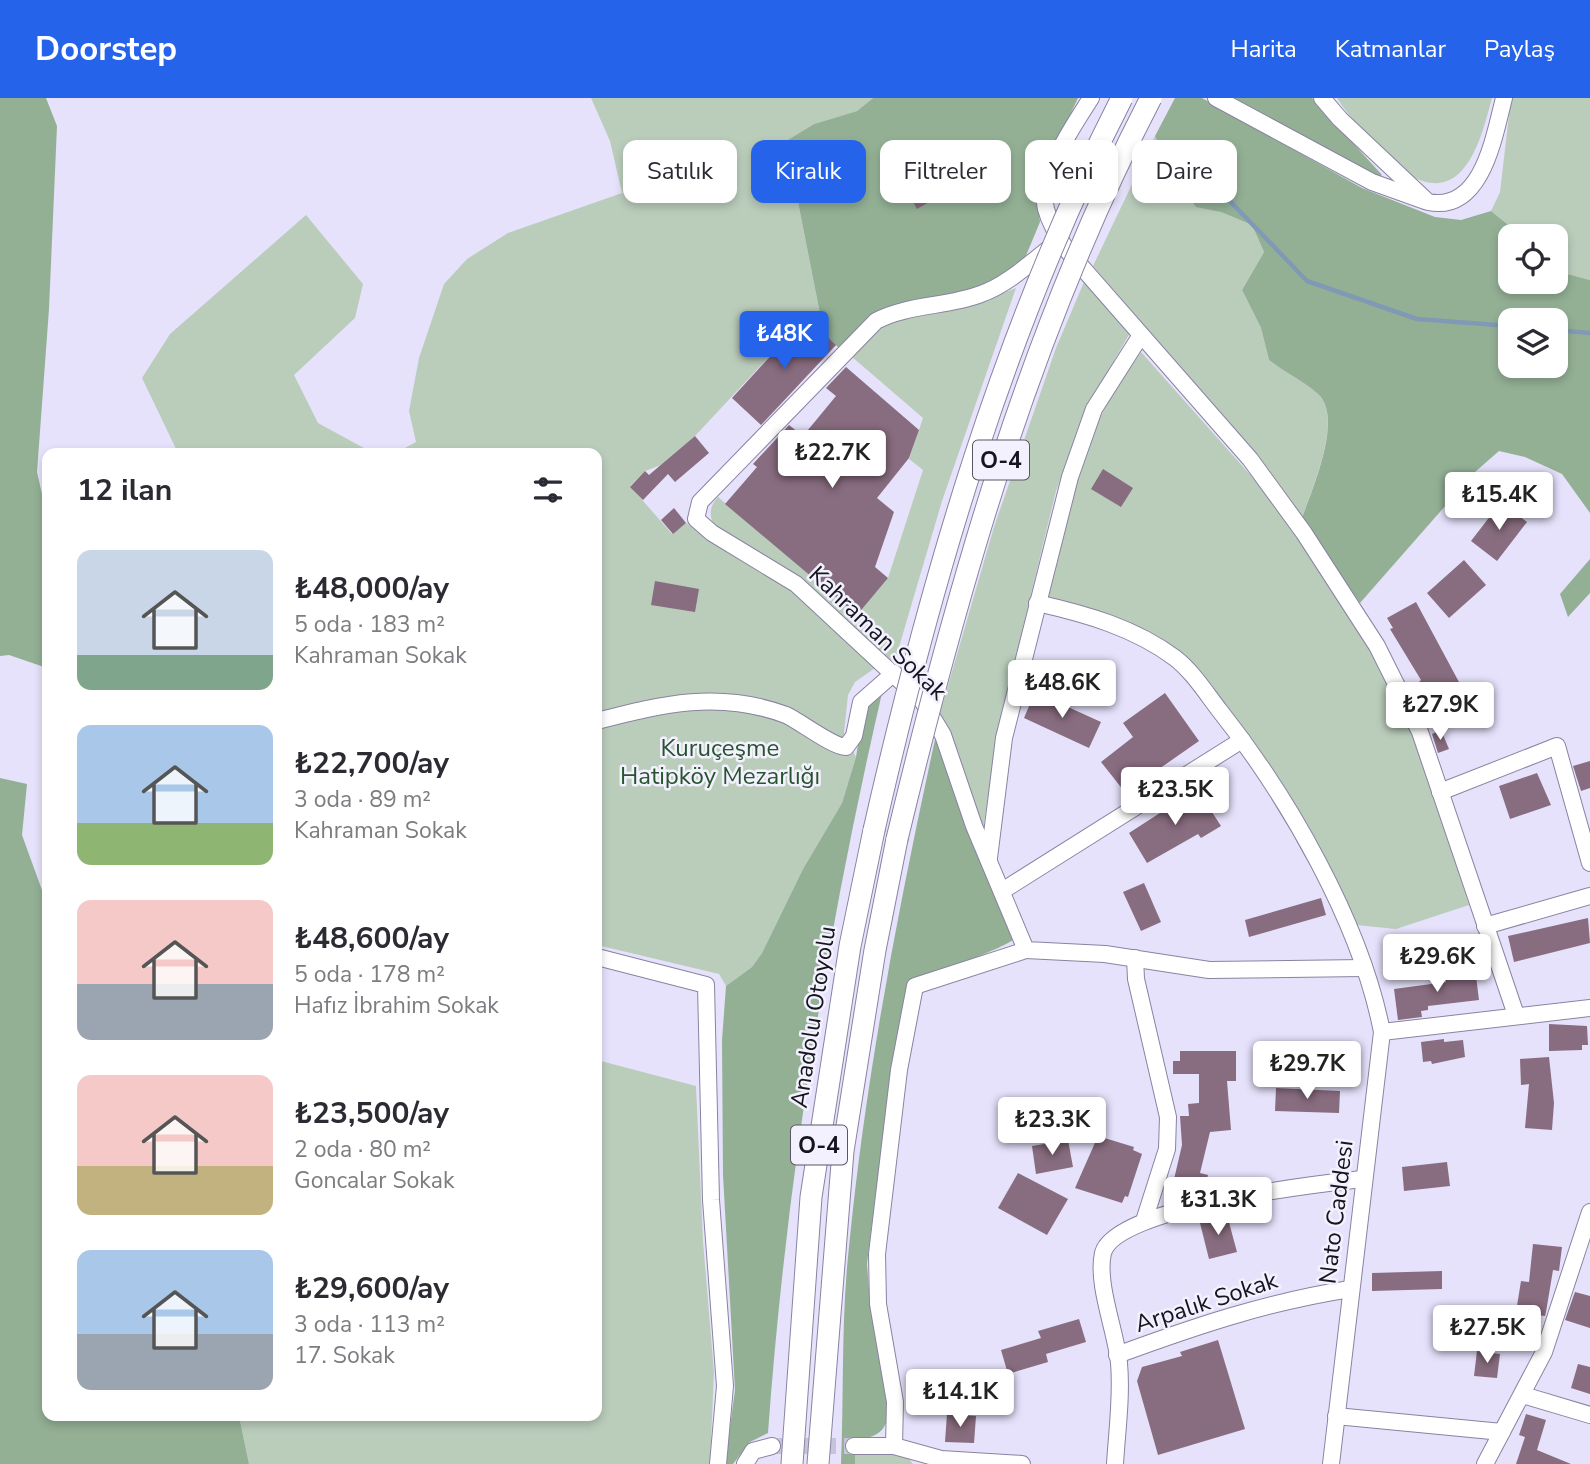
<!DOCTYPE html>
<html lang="tr">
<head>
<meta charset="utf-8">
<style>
	:root { --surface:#fff; --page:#f2f2f3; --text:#2b2b33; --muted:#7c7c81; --accent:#2563eb }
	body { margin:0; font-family:"Nunito Sans",sans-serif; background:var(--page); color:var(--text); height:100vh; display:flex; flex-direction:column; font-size:26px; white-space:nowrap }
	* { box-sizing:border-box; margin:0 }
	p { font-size:23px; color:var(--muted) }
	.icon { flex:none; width:38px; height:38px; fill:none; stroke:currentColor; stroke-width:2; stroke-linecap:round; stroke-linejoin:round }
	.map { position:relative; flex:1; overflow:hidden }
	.drawer { position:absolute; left:42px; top:350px; width:560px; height:973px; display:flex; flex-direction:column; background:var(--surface); border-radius:14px; box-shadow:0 4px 10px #0003 }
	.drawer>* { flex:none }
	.top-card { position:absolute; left:623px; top:42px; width:665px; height:63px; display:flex; gap:14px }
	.controls { position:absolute; left:1498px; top:126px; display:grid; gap:14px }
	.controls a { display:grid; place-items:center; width:70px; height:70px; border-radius:14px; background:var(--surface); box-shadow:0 4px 10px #0003; font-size:35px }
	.price { position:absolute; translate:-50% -60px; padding:0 16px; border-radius:7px; background:#fff; color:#222; font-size:23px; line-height:46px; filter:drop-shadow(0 2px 4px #0008) }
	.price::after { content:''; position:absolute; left:50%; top:42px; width:21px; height:16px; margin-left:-10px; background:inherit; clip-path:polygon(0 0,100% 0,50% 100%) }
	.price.on { background:var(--accent); color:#fff }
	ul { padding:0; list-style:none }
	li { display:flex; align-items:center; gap:21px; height:175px; padding:0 35px }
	li span { display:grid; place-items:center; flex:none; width:196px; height:140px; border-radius:14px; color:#555 }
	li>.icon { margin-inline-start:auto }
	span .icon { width:84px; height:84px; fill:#fffc; stroke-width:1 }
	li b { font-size:30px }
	h2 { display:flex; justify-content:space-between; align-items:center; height:84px; padding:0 35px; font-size:30px }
	.chip { padding:0 24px; border-radius:14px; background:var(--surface); box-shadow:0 4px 10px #0003; font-size:24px; line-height:63px }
	.chip.on { background:var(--accent); color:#fff }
	header { display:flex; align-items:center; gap:42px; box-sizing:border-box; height:98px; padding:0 35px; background:var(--accent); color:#fff }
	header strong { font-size:33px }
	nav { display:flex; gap:38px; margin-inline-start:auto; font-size:24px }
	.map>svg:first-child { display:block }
</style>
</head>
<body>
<header>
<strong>Doorstep</strong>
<nav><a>Harita</a><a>Katmanlar</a><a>Paylaş</a></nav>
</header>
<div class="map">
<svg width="1590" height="1366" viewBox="0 0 1590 1366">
	<rect width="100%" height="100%" fill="#e6e2fc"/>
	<g fill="#bacdbb">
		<polygon points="591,0 873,0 857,13 814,26 786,43 824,236 805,220 695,338 661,367 645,373 630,388 672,436 686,425 799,494 878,568 855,584 848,597 844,635 856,659 842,705 803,771 762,855 752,869 726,888 719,876 597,847 597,355 396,355 416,344 409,313 419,260 444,186 467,161 508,135 622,95 610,43"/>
		<path d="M1337 0H1492C1482 37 1466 108 1411 78 1401 72 1392 60 1384 52 1367 36 1349 20 1337 0Z"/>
		<polygon points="1511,0 1590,0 1590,182 1556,173 1556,138 1522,138 1491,113 1500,94"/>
		<path d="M1155 38 1174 79 1196 108 1221 114 1252 127 1264 154 1242 192 1261 230 1269 262C1285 275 1304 283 1318 296 1344 319 1311 393 1302 420L1266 369 1093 168Z"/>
		<polygon points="306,117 363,186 355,220 294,277 318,325 373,355 178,355 142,280 170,236"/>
		<polygon points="1084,184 1130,235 1085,313 1056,393 997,636 983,732 940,615 994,429 1056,250"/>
		<path d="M1016 190 942 403 894 566 823 502 713 426C709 415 710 408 718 399L857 516 888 480 923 372 909 361 923 320 851 258 878 231 896 222 982 203Z"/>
		<path d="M1141 254 1269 398 1323 477 1380 569 1415 640 1469 807 1396 831 1356 827 1186 561 1047 501C1060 447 1071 391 1092 338 1103 308 1123 281 1141 254Z"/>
		<polygon points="597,962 696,988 703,1143 714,1274 710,1366 249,1366 239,1318 597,1318"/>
		<polygon points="854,1355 906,1357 913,1366 855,1366"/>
	</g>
	<g fill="#93b095" fill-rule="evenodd">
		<polygon points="0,0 46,0 57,28 49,211 37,374 47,418 47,570 9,557 0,558"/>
		<polygon points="873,0 1078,0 1045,69 1037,97 1040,124 1025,160 1000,180 973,193 883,211 864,223 839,250 824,236 786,43 814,26 857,13"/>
		<path d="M1175 0H1202L1362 90 1435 119 1461 122 1491 113 1522 138H1510V184H1556V173L1590 182V415L1562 376 1525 359 1499 353 1475 374 1360 505 1302 420C1312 392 1344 319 1318 296 1304 283 1285 275 1269 262L1261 230 1242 192 1264 154 1252 127 1221 114 1196 109 1174 79 1155 38ZM1510 222H1556V268H1510Z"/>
		<polygon points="1231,0 1312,0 1382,77 1378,80"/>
		<polygon points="1590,461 1590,495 1568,519 1560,496"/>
		<path d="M882 595C826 838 786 1086 768 1335L750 1344 733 1366H725L735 1292 723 1077 722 942 726 888 752 869 762 855 803 771 842 705 856 659 862 622 867 608Z"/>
		<path d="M936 637 1015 840C1009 849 925 878 907 887L890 981 867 1166 870 1204 889 1314C885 1337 875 1338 855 1343V1366H841C844 1293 841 1221 849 1149 866 976 899 806 936 637Z"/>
		<polygon points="0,680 27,686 22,737 47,806 47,1318 239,1318 249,1366 0,1366"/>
	</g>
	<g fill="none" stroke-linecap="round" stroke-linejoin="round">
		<g stroke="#809ab5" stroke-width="4.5">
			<polyline points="1177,48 1307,183 1417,221 1510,228"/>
			<polyline points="1556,232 1590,235"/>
		</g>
	</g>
	<g fill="#886c7f">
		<polygon points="924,86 933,102 917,111 908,95"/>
		<polygon points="806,219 836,247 761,327 732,300"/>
		<polygon points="846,269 919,332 909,360 877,400 894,414 875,469 888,480 857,517 725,406 757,369 753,366 789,327 803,338 836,298 826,290"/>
		<polygon points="695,338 709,355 675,384 668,376 643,402 630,389 645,373 649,377"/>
		<polygon points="1103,371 1133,390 1121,409 1091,391"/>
		<polygon points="1501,404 1527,424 1497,463 1471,443"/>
		<polygon points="674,410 686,425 673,436 661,422"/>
		<polygon points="1464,462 1486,487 1449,520 1427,495"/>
		<polygon points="655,483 699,491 695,514 651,507"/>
		<polygon points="1416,504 1467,599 1439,614 1419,584 1421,582 1390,531 1393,530 1387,520"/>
		<polygon points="1035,594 1101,624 1089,650 1024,620"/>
		<polygon points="1165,595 1199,643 1156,673 1154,669 1124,693 1101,664 1133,639 1123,625"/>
		<polygon points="1441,632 1449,651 1438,655 1432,636"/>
		<polygon points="1590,663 1590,690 1581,693 1573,668"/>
		<polygon points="1537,675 1551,707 1510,721 1499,688"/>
		<polygon points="1197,691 1221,728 1201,740 1198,736 1147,765 1129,735"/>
		<polygon points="1144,785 1161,824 1141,833 1123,794"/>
		<polygon points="1321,800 1326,817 1249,839 1245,822"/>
		<polygon points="1588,820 1590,845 1514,864 1508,838"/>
		<polygon points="1475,870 1479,902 1428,908 1428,912 1421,913 1422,919 1398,922 1394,891 1446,884 1445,874"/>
		<polygon points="1549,926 1587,928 1588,947 1582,947 1582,952 1549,953"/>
		<polygon points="1444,941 1444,944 1463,942 1465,959 1432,966 1431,963 1423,964 1421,944"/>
		<polygon points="1180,953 1236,953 1236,983 1227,983 1231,1032 1210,1034 1200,1075 1208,1077 1205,1089 1198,1088 1196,1096 1172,1090 1182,1047 1180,1018 1189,1018 1188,1006 1199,1005 1199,976 1173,976 1173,963 1180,963"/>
		<polygon points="1549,959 1554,1005 1552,1032 1525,1030 1529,986 1521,987 1520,961"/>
		<polygon points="1276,990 1340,993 1339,1015 1275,1013"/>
		<polygon points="1098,1038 1134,1049 1133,1052 1142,1056 1128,1099 1125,1098 1122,1105 1075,1090"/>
		<polygon points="1068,1042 1073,1069 1036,1076 1032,1048"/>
		<polygon points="1447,1064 1450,1088 1404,1093 1402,1069"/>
		<polygon points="1018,1075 1068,1101 1047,1137 998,1110"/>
		<polygon points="1227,1117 1237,1154 1209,1161 1200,1125"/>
		<polygon points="1533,1146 1562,1149 1559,1173 1553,1172 1546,1214 1545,1218 1537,1217 1532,1245 1515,1242 1520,1214 1516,1214 1521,1183 1529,1184"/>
		<polygon points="1442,1173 1442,1191 1372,1193 1372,1175"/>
		<polygon points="1575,1194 1590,1198 1590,1230 1565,1222"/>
		<polygon points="1079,1221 1086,1244 1046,1256 1048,1264 1008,1276 1001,1252 1041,1240 1038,1233"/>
		<polygon points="1218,1242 1245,1331 1158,1357 1137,1283 1142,1269 1182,1258 1180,1254"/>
		<polygon points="1477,1253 1500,1256 1497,1280 1474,1278"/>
		<polygon points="1578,1266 1590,1269 1590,1296 1571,1290"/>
		<polygon points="947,1316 976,1318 974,1345 945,1344"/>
		<polygon points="1526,1316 1546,1322 1537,1352 1571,1366 1516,1366 1525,1339 1519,1337"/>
	</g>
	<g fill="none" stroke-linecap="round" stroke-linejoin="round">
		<polyline stroke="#c7c3db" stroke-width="16" stroke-dasharray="16 8" stroke-linecap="butt" points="772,1348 854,1348"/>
		<defs>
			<g id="minor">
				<path d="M1091 0C1074 27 1038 78 1046 111 1050 126 1058 138 1066 151L1250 361 1304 435 1377 548 1420 634 1516 917"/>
				<polyline points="1216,0 1372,84 1425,103"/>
				<path d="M1322 0 1340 21 1428 104C1482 115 1494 39 1504 0"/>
				<path d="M1052 148C1030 165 1007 187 981 196 947 209 908 206 876 223L700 404 696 421 712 435 796 486 923 604 943 637 974 728 1026 852 1105 856 1209 872 1364 870"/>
				<path d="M1037 505C1086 516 1135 530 1175 560 1193 574 1206 595 1220 613 1288 699 1361 825 1382 934L1331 1366"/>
				<path d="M597 623C663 606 719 592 786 617 801 624 833 649 846 649L854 638 861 604 894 575"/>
				<polyline points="1440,694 1557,648 1590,765"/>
				<polyline points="989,760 1004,640 1070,379 1094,311 1141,237"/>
				<polyline points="1002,793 1242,642"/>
				<polyline points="1485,828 1590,798"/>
				<polyline points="597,859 706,887 711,1102 725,1288 718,1366"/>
				<polyline points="1135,860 1136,881 1168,1019 1167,1051 1144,1123"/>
				<polyline points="1382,934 1590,910"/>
				<path d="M1117 1257C1196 1228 1267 1204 1350 1191"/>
				<polyline points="1523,1297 1590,1317"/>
				<polyline points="1336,1318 1502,1334"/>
				<polyline points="854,1348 894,1348 941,1361 1022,1366"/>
				<polyline points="894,1348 895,1304 878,1206 877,1156 899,972 915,888 1026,852"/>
				<polyline points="745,1366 753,1353 772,1348"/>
				<path d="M1115 1366C1117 1333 1122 1298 1119 1265 1116 1233 1096 1186 1103 1155 1115 1109 1317 1086 1362 1081"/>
				<polyline points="1485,1366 1544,1254 1590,1114"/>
			</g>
			<g id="highway">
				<polyline points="792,1366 811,1099 850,848 874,732"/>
				<polyline points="818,1366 843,1053 875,852 897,741"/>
			</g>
		</defs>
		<use href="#minor" stroke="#8983a1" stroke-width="18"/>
		<use href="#highway" stroke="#8983a1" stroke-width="23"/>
		<use href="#minor" stroke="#fff" stroke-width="16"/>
		<use href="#highway" stroke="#fff" stroke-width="21"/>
		<defs>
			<g id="highway-bridge">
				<path d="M874 732C931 481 1004 230 1122 0"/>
				<path d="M897 741C958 487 1030 233 1151 0"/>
			</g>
		</defs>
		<use href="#highway-bridge" stroke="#8983a1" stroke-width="23" stroke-linecap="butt"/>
		<use href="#highway-bridge" stroke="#fff" stroke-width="21"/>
	</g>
	<g text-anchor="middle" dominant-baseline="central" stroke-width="5" stroke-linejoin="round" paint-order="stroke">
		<g fill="#f3f1fe" stroke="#585662" stroke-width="2">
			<rect x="973" y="342.5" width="56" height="39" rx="5"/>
			<rect x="791" y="1027.5" width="56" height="39" rx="5"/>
		</g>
		<g font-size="23" font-weight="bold" fill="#16141f">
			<text x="1001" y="362">O-4</text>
			<text x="819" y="1047">O-4</text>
		</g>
		<g font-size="24" fill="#16141f" stroke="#f3f1fe">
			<text transform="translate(878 535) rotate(44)">Kahraman Sokak</text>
			<text transform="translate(813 919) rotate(-81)">Anadolu Otoyolu</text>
			<text transform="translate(1336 1114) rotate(-83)">Nato Caddesi</text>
			<text transform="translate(1206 1204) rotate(-18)">Arpalık Sokak</text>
		</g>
		<g font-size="24" fill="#27542e" stroke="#f3f1fe">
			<text x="720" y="650">Kuruçeşme<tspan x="720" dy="28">Hatipköy Mezarlığı</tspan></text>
		</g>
	</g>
</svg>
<div class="controls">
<a><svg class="icon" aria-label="locate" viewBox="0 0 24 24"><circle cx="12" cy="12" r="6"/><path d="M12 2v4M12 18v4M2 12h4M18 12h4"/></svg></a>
<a><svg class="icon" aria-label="layers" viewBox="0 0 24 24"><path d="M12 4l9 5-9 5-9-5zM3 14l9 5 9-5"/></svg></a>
</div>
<b class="price on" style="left:784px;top:273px">₺48K</b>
<b class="price" style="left:832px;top:392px">₺22.7K</b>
<b class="price" style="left:1499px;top:434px">₺15.4K</b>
<b class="price" style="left:1062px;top:622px">₺48.6K</b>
<b class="price" style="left:1440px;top:644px">₺27.9K</b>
<b class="price" style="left:1175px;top:729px">₺23.5K</b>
<b class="price" style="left:1437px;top:896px">₺29.6K</b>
<b class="price" style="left:1307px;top:1003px">₺29.7K</b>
<b class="price" style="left:1052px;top:1059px">₺23.3K</b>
<b class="price" style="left:1218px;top:1139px">₺31.3K</b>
<b class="price" style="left:1487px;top:1267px">₺27.5K</b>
<b class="price" style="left:960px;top:1331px">₺14.1K</b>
<div class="top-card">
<a class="chip">Satılık</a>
<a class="chip on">Kiralık</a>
<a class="chip">Filtreler</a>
<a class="chip">Yeni</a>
<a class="chip">Daire</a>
</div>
<section class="drawer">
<h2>12 ilan<svg class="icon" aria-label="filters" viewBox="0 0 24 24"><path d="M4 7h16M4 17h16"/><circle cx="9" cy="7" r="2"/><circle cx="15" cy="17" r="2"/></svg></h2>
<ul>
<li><span style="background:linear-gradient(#c9d6e8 75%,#7fa58c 0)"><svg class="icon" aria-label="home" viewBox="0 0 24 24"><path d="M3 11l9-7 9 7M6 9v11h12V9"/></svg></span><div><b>₺48,000/ay</b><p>5 oda · 183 m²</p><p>Kahraman Sokak</p></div></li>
<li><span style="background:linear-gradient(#a9c7e8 70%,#8fb573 0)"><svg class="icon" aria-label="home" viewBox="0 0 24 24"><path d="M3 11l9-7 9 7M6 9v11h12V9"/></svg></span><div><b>₺22,700/ay</b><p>3 oda · 89 m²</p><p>Kahraman Sokak</p></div></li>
<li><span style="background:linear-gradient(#f6c9c9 60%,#9aa5b1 0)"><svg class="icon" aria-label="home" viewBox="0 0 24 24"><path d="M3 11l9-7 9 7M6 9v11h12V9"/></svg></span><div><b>₺48,600/ay</b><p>5 oda · 178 m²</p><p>Hafız İbrahim Sokak</p></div></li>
<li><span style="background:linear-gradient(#f6c9c9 65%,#c2b280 0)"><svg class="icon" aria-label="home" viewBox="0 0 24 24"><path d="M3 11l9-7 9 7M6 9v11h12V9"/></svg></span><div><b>₺23,500/ay</b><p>2 oda · 80 m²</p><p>Goncalar Sokak</p></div></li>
<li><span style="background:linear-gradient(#a9c7e8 60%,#9aa5b1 0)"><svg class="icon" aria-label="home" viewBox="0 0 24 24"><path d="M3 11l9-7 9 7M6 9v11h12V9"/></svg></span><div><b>₺29,600/ay</b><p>3 oda · 113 m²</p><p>17. Sokak</p></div></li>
</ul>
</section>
</div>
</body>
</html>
